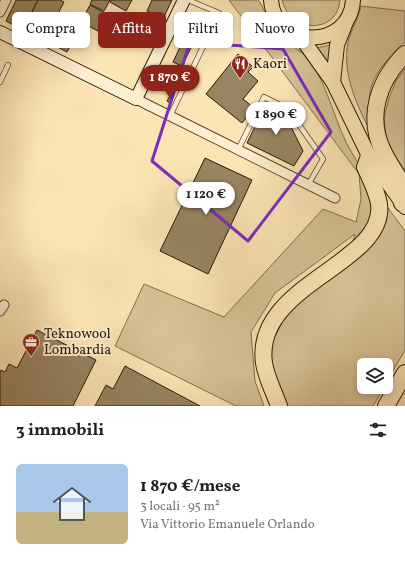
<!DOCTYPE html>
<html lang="it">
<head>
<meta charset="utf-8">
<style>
	:root { --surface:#fff; --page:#f2f2f2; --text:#222; --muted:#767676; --accent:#8f2418 }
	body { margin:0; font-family:Vollkorn,serif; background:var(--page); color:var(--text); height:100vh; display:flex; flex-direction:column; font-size:15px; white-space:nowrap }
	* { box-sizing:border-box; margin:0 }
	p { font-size:13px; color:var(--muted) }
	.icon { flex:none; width:22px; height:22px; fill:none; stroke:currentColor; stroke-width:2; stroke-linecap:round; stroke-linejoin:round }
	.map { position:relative; height:406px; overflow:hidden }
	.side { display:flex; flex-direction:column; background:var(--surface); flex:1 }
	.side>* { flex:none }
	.top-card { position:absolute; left:12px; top:12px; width:381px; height:36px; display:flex; gap:8px }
	.tools { position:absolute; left:357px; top:358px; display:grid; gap:8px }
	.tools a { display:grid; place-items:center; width:36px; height:36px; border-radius:6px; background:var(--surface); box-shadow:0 2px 6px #0003; font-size:20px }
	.price { position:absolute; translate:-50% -34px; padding:0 9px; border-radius:14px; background:#fff; color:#222; font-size:13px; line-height:26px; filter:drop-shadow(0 1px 2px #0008) }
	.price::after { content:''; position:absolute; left:50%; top:24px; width:12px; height:9px; margin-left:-6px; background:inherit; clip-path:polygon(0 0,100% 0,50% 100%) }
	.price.current { background:var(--accent); color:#fff }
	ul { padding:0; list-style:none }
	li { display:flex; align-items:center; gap:12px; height:100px; padding:0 16px }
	li span { display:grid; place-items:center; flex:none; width:112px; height:80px; border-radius:6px; color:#555 }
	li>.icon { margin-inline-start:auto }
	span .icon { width:48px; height:48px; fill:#fffc; stroke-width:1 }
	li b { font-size:17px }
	h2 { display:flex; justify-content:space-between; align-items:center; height:48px; padding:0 16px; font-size:17px }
	.pill { padding:0 14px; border-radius:6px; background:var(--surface); box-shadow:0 2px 6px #0003; font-size:14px; line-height:36px }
	.pill.current { background:var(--accent); color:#fff }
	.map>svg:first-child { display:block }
</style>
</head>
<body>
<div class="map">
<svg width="405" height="406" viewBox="0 0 405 406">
	<rect width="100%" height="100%" fill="#fce5b5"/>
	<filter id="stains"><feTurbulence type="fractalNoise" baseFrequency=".005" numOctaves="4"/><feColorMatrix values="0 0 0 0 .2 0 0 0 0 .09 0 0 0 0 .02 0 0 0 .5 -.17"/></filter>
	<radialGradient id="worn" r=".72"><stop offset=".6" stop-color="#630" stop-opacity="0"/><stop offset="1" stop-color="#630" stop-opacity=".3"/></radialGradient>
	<g fill="#d8c397" stroke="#806f4e">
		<path d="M229 0H258C265 8 266 21 274 29 284 42 299 48 310 61 326 83 334 117 346 142 355 161 372 179 375 201 377 220 362 235 351 249L355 234 275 293 251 332 255 381 264 406H236L115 346 144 284 224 317 323 209 356 222 361 199 359 174Z"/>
		<path d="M282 0H340C337 35 290 33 282 0Z"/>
		<path d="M361 6 405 11V42C392 53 372 75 370 93 369 106 371 120 371 133 358 107 344 79 347 49 348 34 358 21 361 6Z"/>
		<polygon points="330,45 329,63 327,63 316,48"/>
		<polygon points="405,69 405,171 387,144 384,118 389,98 396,81"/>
		<polygon points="388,208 405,231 405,350 386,383 386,365 364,365 364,387 384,387 373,406 284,406 271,360 272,342 287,313 382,228"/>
	</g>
	<g fill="#978461" stroke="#291b06">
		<polygon points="16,0 38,0 23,30 6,21"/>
		<polygon points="38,0 60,0 64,2 44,41 23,30"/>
		<polygon points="92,0 110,0 104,11 90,4"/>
		<polygon points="111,0 132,0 126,11 110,2"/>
		<polygon points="152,0 172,0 163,19 147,11"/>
		<polygon points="90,5 107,14 98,31 81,22"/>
		<polygon points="195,15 205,20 182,66 173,62"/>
		<polygon points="65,30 75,36 67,52 56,46"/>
		<polygon points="231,30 233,32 226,38 224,36"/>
		<polygon points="238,54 253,67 248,72 258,81 243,99 254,108 242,123 206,94"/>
		<polygon points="171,94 173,95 170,103 167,101"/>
		<polygon points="266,104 283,111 303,151 294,166 247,143"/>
		<polygon points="205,158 252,180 208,274 160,251"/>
		<polygon points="37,330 96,360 73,406 0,406 0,372 1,370 5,372 9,364 17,368"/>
		<polygon points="125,366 200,406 95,406 106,385 113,389"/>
	</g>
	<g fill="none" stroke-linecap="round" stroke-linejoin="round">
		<defs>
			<g id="lane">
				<polyline points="151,70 184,86"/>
				<polyline points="0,82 8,65"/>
				<polyline points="170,116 219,13 188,0"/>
				<polyline points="238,150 264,97 288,109 323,159 308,185"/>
			</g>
			<g id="street">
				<polyline points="0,12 6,0"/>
				<polyline points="136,99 335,198"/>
				<polyline points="0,311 4,305"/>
			</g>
			<polyline id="secondary" points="0,32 136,99 184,0"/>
			<g id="primary">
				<path d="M271 0C275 50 350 50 353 0"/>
				<polyline points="300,36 333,82 369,156 405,207"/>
				<polyline points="333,82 337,45 346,22"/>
			</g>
			<g id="highway">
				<path d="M405 54C379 80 366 116 383 151 389 164 398 176 405 188"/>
				<polyline points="402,203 405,188"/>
				<path d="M279 406C274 392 266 377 264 363 253 284 387 264 379 204 377 191 370 178 365 167L369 156"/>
				<polyline points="386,406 405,373"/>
			</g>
		</defs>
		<use href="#lane" stroke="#5e4e32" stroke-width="6"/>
		<use href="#street" stroke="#5e4e32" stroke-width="11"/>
		<use href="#secondary" stroke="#291b06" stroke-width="14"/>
		<use href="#primary" stroke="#291b06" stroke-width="16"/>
		<use href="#highway" stroke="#291b06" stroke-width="18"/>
		<use href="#lane" stroke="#fdeecf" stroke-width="4.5"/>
		<use href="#street" stroke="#fdeecf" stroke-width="9"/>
		<use href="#secondary" stroke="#fdeecf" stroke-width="12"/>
		<use href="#primary" stroke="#fce5b5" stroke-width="14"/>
		<use href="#highway" stroke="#fce5b5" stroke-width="16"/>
	</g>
	<path fill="none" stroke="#7b2cbf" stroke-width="3" stroke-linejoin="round" d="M190 42 283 49 331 132 248 241 152 161Z"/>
	<defs>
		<symbol id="restaurant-pin" viewBox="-11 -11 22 30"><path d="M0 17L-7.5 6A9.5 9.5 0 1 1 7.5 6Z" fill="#8f2418" stroke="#fdeecf"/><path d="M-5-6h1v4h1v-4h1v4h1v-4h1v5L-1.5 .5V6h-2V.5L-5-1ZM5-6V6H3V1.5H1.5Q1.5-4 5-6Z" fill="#fff"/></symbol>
		<symbol id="office-pin" viewBox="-11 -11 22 30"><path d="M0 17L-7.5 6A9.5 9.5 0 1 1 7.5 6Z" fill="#8f2418" stroke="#fdeecf"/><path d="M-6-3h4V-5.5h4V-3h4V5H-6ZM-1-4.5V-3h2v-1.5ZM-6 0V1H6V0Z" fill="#fff"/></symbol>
	</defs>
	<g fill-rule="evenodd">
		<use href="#restaurant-pin" x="230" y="54" width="20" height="27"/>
		<use href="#office-pin" x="21" y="332" width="20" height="27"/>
	</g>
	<g text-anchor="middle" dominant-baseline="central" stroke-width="4" stroke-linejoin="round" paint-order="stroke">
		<g font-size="14" fill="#291b06" stroke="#fdeecf" text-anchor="start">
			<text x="253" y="64">Kaori</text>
			<text x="44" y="334">Teknowool<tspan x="44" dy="16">Lombardia</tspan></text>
		</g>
	</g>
	<rect width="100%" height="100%" filter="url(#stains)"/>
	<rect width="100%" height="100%" fill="url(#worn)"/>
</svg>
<div class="tools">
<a><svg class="icon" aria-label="layers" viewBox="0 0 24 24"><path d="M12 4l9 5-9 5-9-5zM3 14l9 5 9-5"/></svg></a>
</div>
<b class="price current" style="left:170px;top:99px">1 870 €</b>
<b class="price" style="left:276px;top:136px">1 890 €</b>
<b class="price" style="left:206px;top:216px">1 120 €</b>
<div class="top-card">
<a class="pill">Compra</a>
<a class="pill current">Affitta</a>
<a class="pill">Filtri</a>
<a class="pill">Nuovo</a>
</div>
</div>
<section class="side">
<h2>3 immobili<svg class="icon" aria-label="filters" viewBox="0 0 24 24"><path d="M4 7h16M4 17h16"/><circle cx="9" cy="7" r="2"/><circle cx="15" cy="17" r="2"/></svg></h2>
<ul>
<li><span style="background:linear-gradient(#a9c7e8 60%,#c2b280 0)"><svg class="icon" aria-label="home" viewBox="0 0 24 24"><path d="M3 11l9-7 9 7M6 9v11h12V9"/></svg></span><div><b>1 870 €/mese</b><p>3 locali · 95 m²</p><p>Via Vittorio Emanuele Orlando</p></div></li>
</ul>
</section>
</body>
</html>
